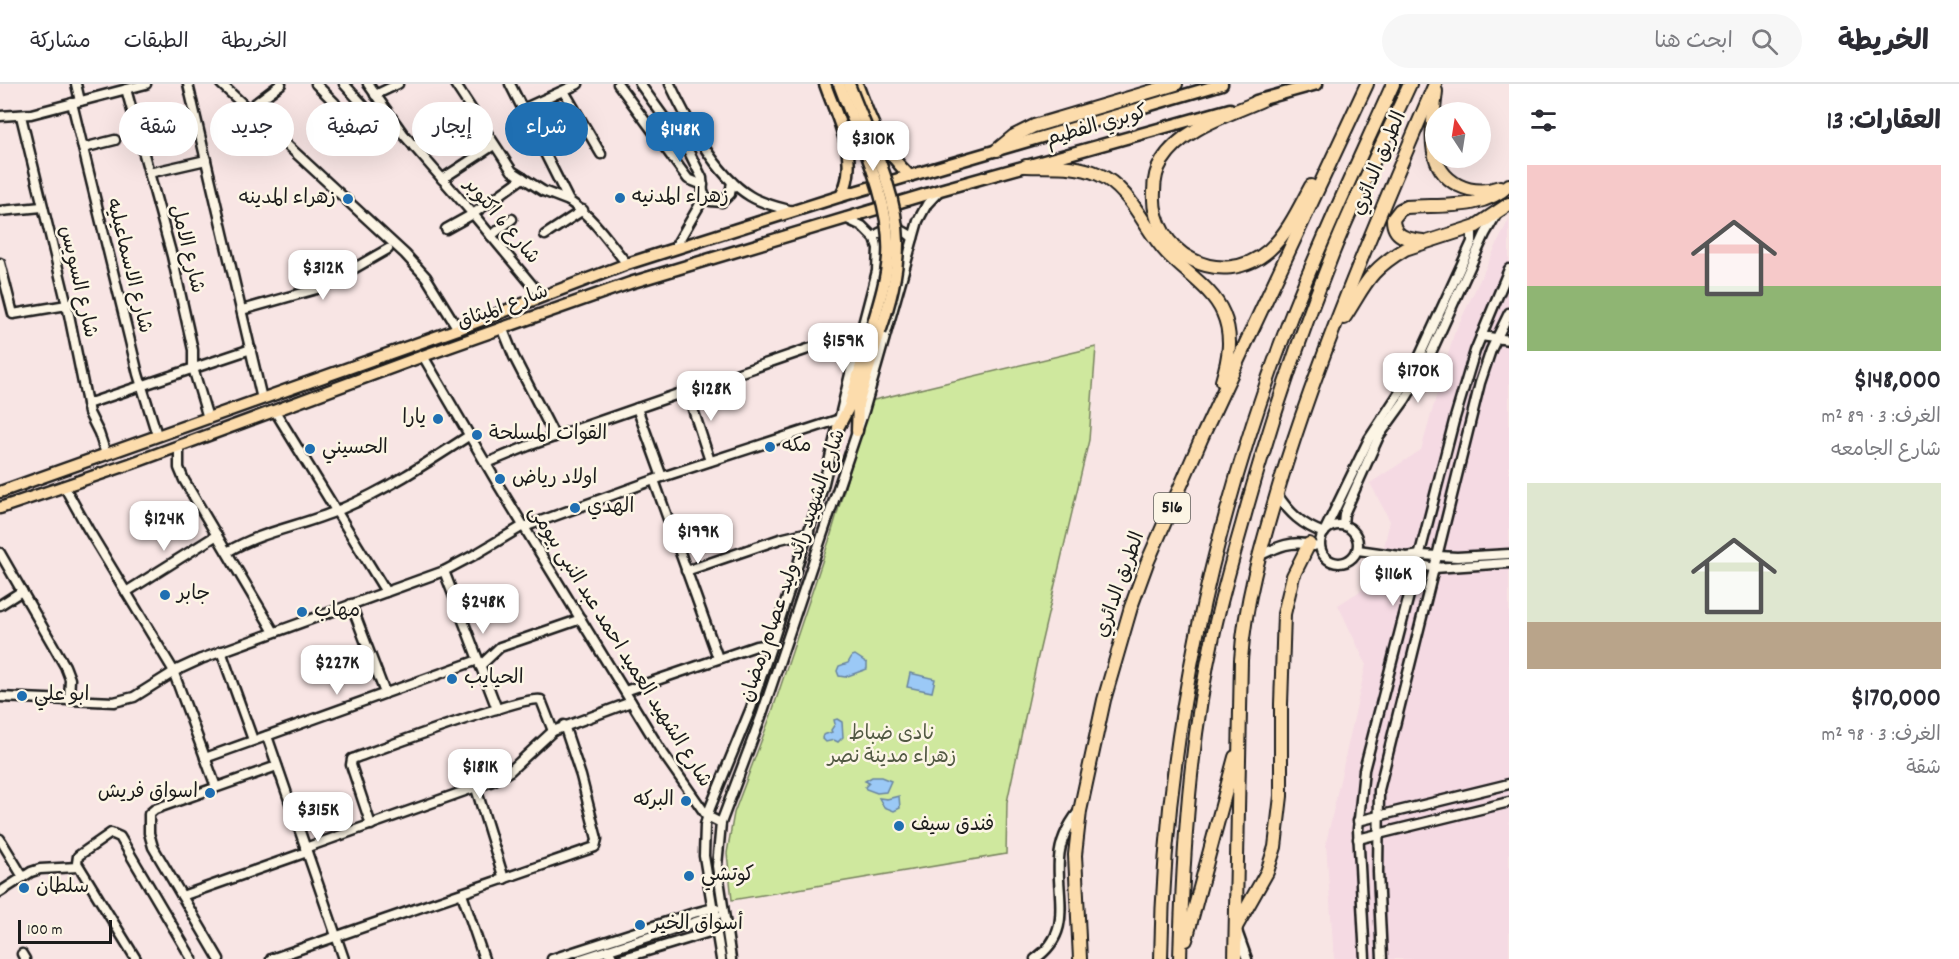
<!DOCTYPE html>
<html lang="ar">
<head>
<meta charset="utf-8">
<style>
	:root { --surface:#fff; --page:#f7f7f7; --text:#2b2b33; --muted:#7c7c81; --line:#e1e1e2; --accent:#1f6fb2 }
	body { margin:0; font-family:Dekko,"Playpen Sans Arabic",sans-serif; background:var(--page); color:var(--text); direction:rtl; height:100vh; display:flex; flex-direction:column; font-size:22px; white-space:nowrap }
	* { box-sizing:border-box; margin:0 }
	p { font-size:20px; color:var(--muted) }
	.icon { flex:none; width:33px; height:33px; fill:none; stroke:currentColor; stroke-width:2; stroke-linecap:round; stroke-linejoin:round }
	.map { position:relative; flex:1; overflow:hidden; direction:ltr }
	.sheet { display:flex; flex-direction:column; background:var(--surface); width:450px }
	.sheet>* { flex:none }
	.hud { position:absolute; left:18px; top:18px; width:570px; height:54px; direction:rtl; display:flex; gap:12px }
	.needle { width:39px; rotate:348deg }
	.controls { position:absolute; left:1425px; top:18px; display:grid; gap:12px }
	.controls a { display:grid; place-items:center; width:66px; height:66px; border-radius:50%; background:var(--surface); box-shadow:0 6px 24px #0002; font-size:30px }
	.scale { position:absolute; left:18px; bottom:15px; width:94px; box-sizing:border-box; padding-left:6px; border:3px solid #1c1c1c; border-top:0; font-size:16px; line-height:21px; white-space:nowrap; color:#1c1c1c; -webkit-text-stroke:4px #fcf5e5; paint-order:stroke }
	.price { position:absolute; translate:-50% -51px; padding:0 14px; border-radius:12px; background:#fff; color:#222; font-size:20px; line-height:39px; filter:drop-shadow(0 2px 3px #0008) }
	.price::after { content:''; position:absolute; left:50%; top:36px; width:18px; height:14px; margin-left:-9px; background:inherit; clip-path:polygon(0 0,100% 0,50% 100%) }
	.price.selected { background:var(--accent); color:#fff }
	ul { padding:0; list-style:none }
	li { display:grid; align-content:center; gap:12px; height:318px; padding:0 18px }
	li span { display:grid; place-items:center; height:186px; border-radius:0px; color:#555 }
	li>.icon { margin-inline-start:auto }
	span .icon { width:108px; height:108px; fill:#fffc; stroke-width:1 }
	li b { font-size:26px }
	h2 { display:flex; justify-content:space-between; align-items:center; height:72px; padding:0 18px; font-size:26px }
	.pill { padding:0 21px; border-radius:27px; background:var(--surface); box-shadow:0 6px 24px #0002; font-size:21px; line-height:54px }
	.pill.selected { background:var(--accent); color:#fff }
	header { display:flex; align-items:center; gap:36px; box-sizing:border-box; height:84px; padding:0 30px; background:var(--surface); border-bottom:2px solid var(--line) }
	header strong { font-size:28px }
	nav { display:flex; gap:33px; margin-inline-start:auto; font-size:21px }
	.search { width:420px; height:54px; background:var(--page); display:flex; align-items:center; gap:15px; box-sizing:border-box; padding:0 21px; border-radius:33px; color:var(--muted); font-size:22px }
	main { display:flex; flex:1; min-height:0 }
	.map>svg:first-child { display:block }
</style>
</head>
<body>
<header>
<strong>الخريطة</strong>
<div class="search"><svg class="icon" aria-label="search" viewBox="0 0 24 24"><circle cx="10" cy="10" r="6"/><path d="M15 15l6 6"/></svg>ابحث هنا</div>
<nav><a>الخريطة</a><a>الطبقات</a><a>مشاركة</a></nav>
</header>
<main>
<section class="sheet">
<h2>العقارات: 13<svg class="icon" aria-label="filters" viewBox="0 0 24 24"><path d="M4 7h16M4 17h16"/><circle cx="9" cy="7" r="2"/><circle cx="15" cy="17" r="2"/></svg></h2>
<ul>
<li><span style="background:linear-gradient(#f6c9c9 65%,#8fb573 0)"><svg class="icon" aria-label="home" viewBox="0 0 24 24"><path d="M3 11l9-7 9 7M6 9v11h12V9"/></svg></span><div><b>$148,000</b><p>الغرف: 3 · 89 m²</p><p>شارع الجامعه</p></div></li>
<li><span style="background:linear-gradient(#dfe7d0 75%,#b9a48a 0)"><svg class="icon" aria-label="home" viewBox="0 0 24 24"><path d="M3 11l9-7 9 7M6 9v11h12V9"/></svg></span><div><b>$170,000</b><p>الغرف: 3 · 98 m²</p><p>شقة</p></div></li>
</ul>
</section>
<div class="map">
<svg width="1509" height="875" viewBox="0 0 1509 875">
	<rect width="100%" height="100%" fill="#f8e5e4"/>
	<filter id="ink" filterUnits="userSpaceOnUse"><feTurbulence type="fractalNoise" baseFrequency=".0167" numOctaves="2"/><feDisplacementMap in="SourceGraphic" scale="12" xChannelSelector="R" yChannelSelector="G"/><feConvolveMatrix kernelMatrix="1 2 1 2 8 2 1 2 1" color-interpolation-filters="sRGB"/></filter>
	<g filter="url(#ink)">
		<polygon fill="#f5dae3" points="1509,135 1509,875 1334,875 1326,759 1366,580 1338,521 1376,497 1390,437 1370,399 1421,366 1454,250"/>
		<polygon fill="#cfe89e" stroke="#76825d" stroke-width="1.5" points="1096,263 1089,356 1037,577 1007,718 1006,770 732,816 727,769 734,729 771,631 829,457 870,317"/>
		<g fill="#9bc9f6" stroke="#68849f" stroke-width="1.5">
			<polygon points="855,571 867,579 867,585 845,593 839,592 837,587 839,582 848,579 852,572"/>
			<polygon points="910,589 935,595 932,608 907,603"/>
			<polygon points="837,635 842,638 843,653 838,658 834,656 826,658 822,654 823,651 832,648 831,646 835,640 834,636"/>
			<polygon points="872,693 881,693 891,697 886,708 877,709 866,705 865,703 869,699 865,697"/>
			<polygon points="899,712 900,724 894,727 884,723 879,714 887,715"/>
		</g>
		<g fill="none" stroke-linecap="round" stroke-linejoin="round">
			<defs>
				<g id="minor">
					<polyline points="76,0 80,17"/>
					<polyline points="188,0 262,315"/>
					<polyline points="221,0 405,170 426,193 458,245"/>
					<polyline points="316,0 335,19"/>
					<polyline points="344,0 364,22"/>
					<polyline points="368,0 404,51 473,130 542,213"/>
					<polyline points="455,0 512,87 543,107 569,117"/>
					<path d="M510 0 569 117C593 133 609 158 627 180"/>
					<polyline points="618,0 688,95 703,101"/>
					<polyline points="640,0 689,68 702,94 703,109 699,122 674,165"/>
					<path d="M670 0C687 36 715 91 750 112 763 120 778 123 793 127"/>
					<polyline points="126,5 172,172 193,266 193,284 208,334"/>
					<polyline points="564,7 601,70"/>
					<polyline points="375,11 398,0"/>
					<polyline points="72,19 138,290 157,351"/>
					<polyline points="248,25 281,0"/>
					<polyline points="523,25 578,0"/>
					<polyline points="0,32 31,30 146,0"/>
					<polyline points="21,32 67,221 89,329 99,349 106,370"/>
					<polyline points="414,63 456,37"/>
					<polyline points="83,64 115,56"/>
					<polyline points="149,89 206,76"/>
					<polyline points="442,95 494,61"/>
					<polyline points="703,109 710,117 722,118 730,110 732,98"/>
					<polyline points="0,127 42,123"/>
					<polyline points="446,145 473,130 523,94"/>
					<polyline points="545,151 583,126"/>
					<polyline points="491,152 512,135"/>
					<path d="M874 153C887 142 901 142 913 154"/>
					<polyline points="0,179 13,230 67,221"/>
					<polyline points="242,226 320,204 388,165"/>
					<polyline points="502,243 514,273 555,353"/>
					<polyline points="1481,252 1509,256"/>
					<polyline points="423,272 499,402 660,665 707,732 721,739"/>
					<polyline points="687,307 710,377"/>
					<polyline points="87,320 251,265"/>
					<polyline points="637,324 662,393"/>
					<polyline points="275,327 386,508"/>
					<polyline points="179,362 179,384 184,396 274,548"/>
					<polyline points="487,379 528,362 805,266 836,256 860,253"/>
					<polyline points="654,396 718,574"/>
					<polyline points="64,402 88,445 172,584 216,703"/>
					<path d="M1277 410C1289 429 1302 441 1324 449"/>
					<circle cx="1339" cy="460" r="19"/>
					<polyline points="1343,441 1344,430 1379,352 1405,316 1424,284 1485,150 1496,131"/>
					<polyline points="524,443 662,393 840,335"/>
					<polyline points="1325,446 1369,355 1411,291 1472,158 1472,149 1467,145"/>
					<polyline points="1358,466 1407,473 1420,471 1457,473 1509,470"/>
					<path d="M227 468C262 447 302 442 339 426 386 406 427 379 470 351"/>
					<polyline points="0,469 65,582 70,595 69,616"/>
					<path d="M1259 472C1277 463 1293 455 1314 462"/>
					<polyline points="1415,479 1434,484 1509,479"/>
					<polyline points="444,487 497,625"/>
					<polyline points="686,487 780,455 809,448"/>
					<polyline points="126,508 217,451"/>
					<polyline points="351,520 385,609"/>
					<polyline points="0,521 22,507"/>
					<polyline points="221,567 253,656"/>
					<polyline points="480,582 500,563 581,535"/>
					<polyline points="625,607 756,562 772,560"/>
					<polyline points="0,613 114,618 134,613 177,586 201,575 444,487 476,470 523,442"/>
					<polyline points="267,652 344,875"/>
					<polyline points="205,674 478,576"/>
					<polyline points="476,704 504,795"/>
					<polyline points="1358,737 1509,700"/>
					<path d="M371 741 351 681 352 675 355 674C380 665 527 610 541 616L553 647"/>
					<polyline points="0,755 23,793"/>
					<polyline points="1358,755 1509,718"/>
					<polyline points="305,764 493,697 510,687 553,647 631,618"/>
					<polyline points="0,808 31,788 40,785 78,783"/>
					<polyline points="462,810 484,875"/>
					<polyline points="182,812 307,768"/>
					<polyline points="1237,847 1247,875"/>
					<polyline points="608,866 613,875"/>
					<polyline points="22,870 25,875"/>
					<polyline points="136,875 77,779 78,772 111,749 120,753 192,875"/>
					<polyline points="219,875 153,763 149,749 149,730 155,725 277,682"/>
					<polyline points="271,875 595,763 597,755 581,692 564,641"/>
					<polyline points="552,875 694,829 713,824 716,825"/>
					<polyline points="581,875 717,831"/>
					<polyline points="621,875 716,846"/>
					<polyline points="721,875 704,772 705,741 710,724 751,624 823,403 851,286 877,187 878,164 875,155 862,142 845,134"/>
					<polyline points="731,875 717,782 721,739 761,633 864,327 918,137 927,120 940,106"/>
					<path d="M1035 875C1074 848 1056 813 1059 775 1060 757 1068 741 1079 727"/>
					<polyline points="1365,875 1358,745 1364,686 1454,337 1475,267 1509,185"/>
					<polyline points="1382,875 1378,788 1379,706 1480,299 1491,266 1509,229"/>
				</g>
				<g id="major">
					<path d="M825 0C837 35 861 76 841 112"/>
					<path d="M857 0C872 39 879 62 910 92"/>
					<polyline points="1256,17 1317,0"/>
					<polyline points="838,344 849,323 871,246"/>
					<polyline points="857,347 858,320 880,248"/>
					<polyline points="0,408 458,245 627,180 674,165 841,112 1222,0"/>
					<polyline points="0,424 130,380 423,272 630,199 940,106 1230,25"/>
				</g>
				<g id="highway">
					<path d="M1436 7C1433 39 1423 83 1458 101 1472 108 1486 108 1500 103"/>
					<path d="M1262 16C1229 31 1182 44 1162 77 1156 86 1154 97 1154 108 1150 169 1221 208 1269 166 1288 149 1299 124 1311 102"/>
					<polyline points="997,66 1014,52 1034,42 1176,0"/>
					<path d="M1026 82C1050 83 1075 80 1098 90 1132 105 1143 144 1167 169 1185 188 1213 205 1223 229 1233 252 1229 274 1222 297"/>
					<path d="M1423 157C1407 155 1393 153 1393 135L1400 126 1406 123C1440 120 1482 127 1509 101"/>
					<path d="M1344 234C1366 200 1368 187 1405 165L1476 142 1509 120"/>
					<polyline points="1236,843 1267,788 1275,763 1281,712 1281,620 1284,530 1293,492 1309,460"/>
					<polyline points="1186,856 1235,673"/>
					<polyline points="1080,875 1075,771 1080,727 1104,616 1131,523 1147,479 1202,353 1367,0"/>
					<path d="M1161 875C1164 656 1212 439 1290 235 1321 156 1358 78 1393 0"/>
					<path d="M1180 875C1183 765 1190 655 1214 547 1222 511 1232 476 1242 441 1267 349 1297 259 1332 171 1355 113 1384 57 1410 0"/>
					<path d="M1235 875 1241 576C1245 515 1263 457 1280 399 1322 262 1379 131 1435 0"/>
				</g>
			</defs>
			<use href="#minor" stroke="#1c1c1c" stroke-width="13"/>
			<use href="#major" stroke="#1c1c1c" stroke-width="15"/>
			<use href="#highway" stroke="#1c1c1c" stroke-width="16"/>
			<use href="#minor" stroke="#fcf5e5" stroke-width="8"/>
			<use href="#major" stroke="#fcdcac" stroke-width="10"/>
			<use href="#highway" stroke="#fcdcac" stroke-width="12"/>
			<defs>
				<g id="major-bridge">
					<path d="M839 0C858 52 892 117 888 173 886 198 878 222 871 246"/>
					<path d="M849 0C867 49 897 105 898 158 898 190 890 219 880 248"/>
				</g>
			</defs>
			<use href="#major-bridge" stroke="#1c1c1c" stroke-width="15" stroke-linecap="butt"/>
			<use href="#major-bridge" stroke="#fcdcac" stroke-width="10"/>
		</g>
	</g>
	<g fill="#1f6fb2" stroke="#fcf5e5" stroke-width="2">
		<circle cx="620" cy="114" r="6"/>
		<circle cx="348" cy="115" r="6"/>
		<circle cx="438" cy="335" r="6"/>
		<circle cx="477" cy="351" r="6"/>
		<circle cx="770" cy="363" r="6"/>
		<circle cx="310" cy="365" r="6"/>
		<circle cx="500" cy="395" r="6"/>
		<circle cx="575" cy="424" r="6"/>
		<circle cx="165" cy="511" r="6"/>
		<circle cx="302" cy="528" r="6"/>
		<circle cx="452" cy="595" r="6"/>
		<circle cx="22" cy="612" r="6"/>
		<circle cx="210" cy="709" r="6"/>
		<circle cx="686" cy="717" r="6"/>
		<circle cx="899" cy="742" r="6"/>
		<circle cx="689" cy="792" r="6"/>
		<circle cx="24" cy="804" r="6"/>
		<circle cx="640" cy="841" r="6"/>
	</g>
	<g text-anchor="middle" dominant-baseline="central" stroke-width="5" stroke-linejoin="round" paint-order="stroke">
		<rect fill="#fcf5e5" stroke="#5f5d58" stroke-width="1.5" x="1154" y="409" width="36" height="30" rx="4.5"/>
		<g font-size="18" font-weight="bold" fill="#1c1c1c">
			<text x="1172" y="424">516</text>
		</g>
		<g font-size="20" fill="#1c1c1c" stroke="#fcf5e5">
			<text transform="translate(1097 43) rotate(-16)">كوبري الفطيم</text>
			<text transform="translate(1380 80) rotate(-67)">الطريق الدائري</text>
			<text transform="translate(501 138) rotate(50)">شارع 6 اكتوبر</text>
			<text transform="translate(186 165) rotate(76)">شارع الامل</text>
			<text transform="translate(128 182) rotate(76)">شارع الاسماعيليه</text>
			<text transform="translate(77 198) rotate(77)">شارع السويس</text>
			<text transform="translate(503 224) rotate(-20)">شارع الميثاق</text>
			<text transform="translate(794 482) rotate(-71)">شارع الشهيد رائد وليد عصام رمضان</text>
			<text transform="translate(1121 501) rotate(-70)">الطريق الدائري</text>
			<text transform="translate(619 563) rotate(58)">شارع الشهيد العميد احمد عبد النبى بيومى</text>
		</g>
		<g font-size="20" fill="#1c1c1c" stroke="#fcf5e5" text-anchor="start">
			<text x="632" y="114">زهراء المدنيه</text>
			<text x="336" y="115" text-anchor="end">زهراء المدينه</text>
			<text x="426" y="335" text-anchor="end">يارا</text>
			<text x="489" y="351">القوات المسلحة</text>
			<text x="782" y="363">مكه</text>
			<text x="322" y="365">الحسيني</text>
			<text x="512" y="395">اولاد رياض</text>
			<text x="587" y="424">الهدي</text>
			<text x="177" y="511">جابر</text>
			<text x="314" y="528">مهاب</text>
			<text x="464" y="595">الحيايب</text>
			<text x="34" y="612">ابو علي</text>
			<text x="198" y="709" text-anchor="end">اسواق فريش</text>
			<text x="674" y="717" text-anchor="end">البركه</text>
			<text x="911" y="742">فندق سيف</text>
			<text x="701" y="792">كوتشي</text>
			<text x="36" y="804">سلطان</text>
			<text x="652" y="841">أسواق الخير</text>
		</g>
		<g font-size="20" fill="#525943" stroke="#fcf5e5">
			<text x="892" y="651">نادى ضباط<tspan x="892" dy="23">زهراء مدينة نصر</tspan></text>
		</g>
	</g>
</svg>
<div class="controls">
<a><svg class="needle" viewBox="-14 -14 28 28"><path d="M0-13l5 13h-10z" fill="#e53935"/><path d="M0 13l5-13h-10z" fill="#7c7c81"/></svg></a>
</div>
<div class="scale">100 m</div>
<b class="price selected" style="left:680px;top:79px">$148K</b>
<b class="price" style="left:873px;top:88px">$310K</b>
<b class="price" style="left:323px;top:217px">$312K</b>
<b class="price" style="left:843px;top:290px">$159K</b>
<b class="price" style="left:1418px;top:320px">$170K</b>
<b class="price" style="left:711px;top:338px">$128K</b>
<b class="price" style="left:164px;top:468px">$124K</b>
<b class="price" style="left:698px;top:481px">$199K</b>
<b class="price" style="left:1393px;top:523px">$116K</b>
<b class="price" style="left:483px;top:551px">$248K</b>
<b class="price" style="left:337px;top:612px">$227K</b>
<b class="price" style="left:480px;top:716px">$181K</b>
<b class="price" style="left:318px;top:759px">$315K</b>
<div class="hud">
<a class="pill selected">شراء</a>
<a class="pill">إيجار</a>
<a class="pill">تصفية</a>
<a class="pill">جديد</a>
<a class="pill">شقة</a>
</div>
</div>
</main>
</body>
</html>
